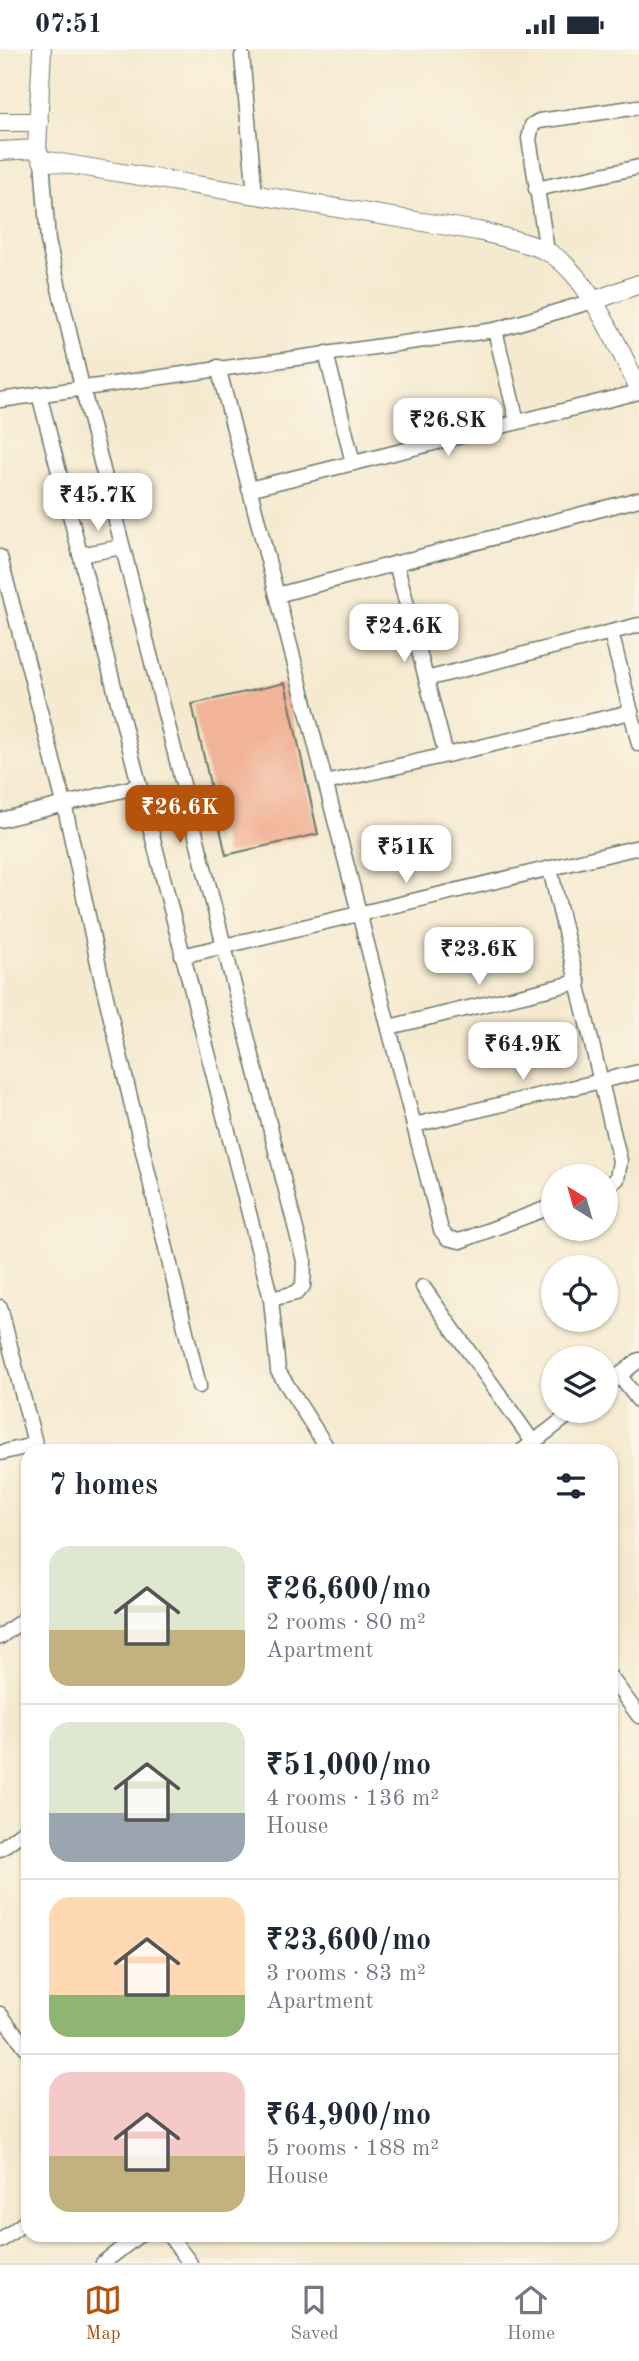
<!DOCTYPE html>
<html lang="en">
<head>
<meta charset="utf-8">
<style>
	:root { --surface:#fff; --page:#f2f2f3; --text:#1f2937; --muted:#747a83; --line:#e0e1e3; --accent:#b45309 }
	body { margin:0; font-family:"Old Standard TT",serif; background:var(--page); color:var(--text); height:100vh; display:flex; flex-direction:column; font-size:26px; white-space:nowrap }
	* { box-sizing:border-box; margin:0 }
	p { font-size:23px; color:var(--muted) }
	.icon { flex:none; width:38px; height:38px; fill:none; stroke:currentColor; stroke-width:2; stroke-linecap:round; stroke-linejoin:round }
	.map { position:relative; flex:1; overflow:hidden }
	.panel { position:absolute; left:21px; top:1395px; width:597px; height:798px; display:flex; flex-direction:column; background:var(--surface); border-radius:21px; box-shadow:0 2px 5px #0004 }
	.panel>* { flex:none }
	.needle { width:46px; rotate:323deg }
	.fabs { position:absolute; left:541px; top:1115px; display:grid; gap:14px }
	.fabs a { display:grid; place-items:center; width:77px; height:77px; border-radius:50%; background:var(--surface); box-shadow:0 2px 5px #0004; font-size:35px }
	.price { position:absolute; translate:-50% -60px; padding:0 16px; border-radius:14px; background:#fff; color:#222; font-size:23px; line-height:46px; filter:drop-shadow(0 2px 4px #0008) }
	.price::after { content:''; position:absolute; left:50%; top:42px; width:21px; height:16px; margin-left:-10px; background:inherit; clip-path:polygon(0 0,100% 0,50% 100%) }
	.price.active { background:var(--accent); color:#fff }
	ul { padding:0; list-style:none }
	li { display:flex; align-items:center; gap:21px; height:175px; padding:0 28px }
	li+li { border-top:2px solid var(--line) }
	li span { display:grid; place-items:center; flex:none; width:196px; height:140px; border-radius:21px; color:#555 }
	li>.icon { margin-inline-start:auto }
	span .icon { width:84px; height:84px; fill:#fffc; stroke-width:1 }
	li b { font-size:30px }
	h2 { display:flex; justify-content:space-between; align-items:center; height:84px; padding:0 28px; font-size:30px }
	.status { display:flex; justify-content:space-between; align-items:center; height:49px; padding:0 35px; background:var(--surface); direction:ltr }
	.status svg { height:19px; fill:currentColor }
	.tabs { display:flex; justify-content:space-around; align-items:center; height:98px; border-top:2px solid var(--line); background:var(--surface); font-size:19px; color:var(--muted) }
	.tabs a { display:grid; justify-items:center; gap:4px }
	.tabs .active { color:var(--accent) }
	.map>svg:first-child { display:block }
</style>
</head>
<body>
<div class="status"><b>07:51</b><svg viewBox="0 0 49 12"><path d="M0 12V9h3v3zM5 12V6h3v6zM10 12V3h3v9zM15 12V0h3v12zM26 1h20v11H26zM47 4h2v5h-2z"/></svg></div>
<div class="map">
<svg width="639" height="2214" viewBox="0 0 639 2214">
	<rect width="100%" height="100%" fill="#fcf5e5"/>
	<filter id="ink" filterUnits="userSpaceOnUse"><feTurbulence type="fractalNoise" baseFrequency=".0143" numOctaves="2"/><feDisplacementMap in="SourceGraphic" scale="14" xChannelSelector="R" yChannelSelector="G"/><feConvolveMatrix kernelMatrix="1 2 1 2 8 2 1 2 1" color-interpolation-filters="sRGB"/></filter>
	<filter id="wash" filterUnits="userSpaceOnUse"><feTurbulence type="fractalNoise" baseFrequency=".00686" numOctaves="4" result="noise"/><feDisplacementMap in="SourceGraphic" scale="28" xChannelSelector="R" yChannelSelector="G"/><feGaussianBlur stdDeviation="1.57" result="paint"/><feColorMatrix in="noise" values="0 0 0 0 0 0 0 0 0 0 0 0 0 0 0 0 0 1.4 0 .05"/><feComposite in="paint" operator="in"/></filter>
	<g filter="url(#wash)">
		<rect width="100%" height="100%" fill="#f5e9cf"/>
		<g id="blocks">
			<polygon fill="#f1b498" points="285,634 318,785 226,806 192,655"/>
		</g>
	</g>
	<g filter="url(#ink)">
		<use href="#blocks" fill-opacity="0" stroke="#6a796a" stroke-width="2"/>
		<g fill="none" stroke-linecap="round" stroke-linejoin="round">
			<defs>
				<g id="minor">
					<polyline points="242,7 255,146"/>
					<polyline points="42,111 48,192 82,338 304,1212 303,1237 296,1244 271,1250"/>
					<polyline points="536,140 639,118"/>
					<polyline points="547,202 529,90 532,76 539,72 639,58"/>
					<polyline points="495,281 517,373"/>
					<polyline points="326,304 353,414"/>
					<polyline points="218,318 441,1181 447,1189 460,1192 553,1157"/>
					<polyline points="39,345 271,1250 278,1322 329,1402"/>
					<polyline points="0,351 495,281 593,252"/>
					<polyline points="249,440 639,343"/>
					<polyline points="80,506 122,498"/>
					<polyline points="0,508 64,754 100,923 199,1337"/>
					<polyline points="396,514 446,706"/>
					<polyline points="277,546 639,450"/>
					<polyline points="611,583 639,695"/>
					<polyline points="426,630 639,576"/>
					<polyline points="326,734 631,663"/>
					<polyline points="0,771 139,737"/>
					<polyline points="550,820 620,1112 617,1130 606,1137"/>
					<polyline points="182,907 639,798"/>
					<polyline points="389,978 578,933"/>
					<polyline points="414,1076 639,1023"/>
					<polyline points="423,1238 533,1393"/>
					<polyline points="0,1258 37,1402"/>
					<polyline points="619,1326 639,1352"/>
					<polyline points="606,1337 639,1311"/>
					<polyline points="522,1402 574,1362"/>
					<polyline points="0,1404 33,1396"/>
					<polyline points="0,1588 28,1567"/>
					<polyline points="611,1629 639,1667"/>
					<polyline points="0,1800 28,1779"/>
					<polyline points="0,1965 28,2001"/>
					<polyline points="169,2186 190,2214"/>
					<polyline points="0,2192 28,2171"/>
					<polyline points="103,2214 139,2186"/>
				</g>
				<g id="tertiary">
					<path d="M42 0 37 100 42 111 478 182C501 188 525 192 546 202 588 223 617 298 639 339"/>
					<polyline points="0,73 39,73"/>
					<polyline points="0,102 37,100"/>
					<polyline points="593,252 639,235"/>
				</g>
			</defs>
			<use href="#minor" stroke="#6a796a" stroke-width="17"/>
			<use href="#tertiary" stroke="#6a796a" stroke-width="20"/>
			<use href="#minor" stroke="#fff" stroke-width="14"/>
			<use href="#tertiary" stroke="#fff" stroke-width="18"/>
		</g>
	</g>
</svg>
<div class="fabs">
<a><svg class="needle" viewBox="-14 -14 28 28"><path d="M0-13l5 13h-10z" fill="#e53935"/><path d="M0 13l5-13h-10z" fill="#747a83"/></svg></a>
<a><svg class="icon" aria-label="locate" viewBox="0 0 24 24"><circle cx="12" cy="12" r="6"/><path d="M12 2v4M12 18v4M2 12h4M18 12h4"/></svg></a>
<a><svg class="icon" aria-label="layers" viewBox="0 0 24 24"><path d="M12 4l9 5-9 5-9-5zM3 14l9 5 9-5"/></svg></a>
</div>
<b class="price" style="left:448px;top:409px">₹26.8K</b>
<b class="price" style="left:98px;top:484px">₹45.7K</b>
<b class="price" style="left:404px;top:615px">₹24.6K</b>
<b class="price active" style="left:180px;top:796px">₹26.6K</b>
<b class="price" style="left:406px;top:836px">₹51K</b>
<b class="price" style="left:479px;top:938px">₹23.6K</b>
<b class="price" style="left:523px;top:1033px">₹64.9K</b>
<section class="panel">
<h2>7 homes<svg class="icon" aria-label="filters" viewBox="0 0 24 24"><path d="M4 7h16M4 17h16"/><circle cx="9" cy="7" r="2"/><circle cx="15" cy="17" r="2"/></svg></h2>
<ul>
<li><span style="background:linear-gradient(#dfe7d0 60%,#c2b280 0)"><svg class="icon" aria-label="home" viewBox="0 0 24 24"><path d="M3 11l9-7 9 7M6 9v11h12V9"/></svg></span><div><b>₹26,600/mo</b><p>2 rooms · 80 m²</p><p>Apartment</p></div></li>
<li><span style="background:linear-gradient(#dfe7d0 65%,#9aa5b1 0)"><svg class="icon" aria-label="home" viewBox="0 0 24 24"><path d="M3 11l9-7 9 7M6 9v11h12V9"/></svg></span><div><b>₹51,000/mo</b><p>4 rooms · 136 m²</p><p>House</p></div></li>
<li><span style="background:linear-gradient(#ffd9b3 70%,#8fb573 0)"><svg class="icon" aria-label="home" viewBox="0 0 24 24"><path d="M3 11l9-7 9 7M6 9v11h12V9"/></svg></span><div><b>₹23,600/mo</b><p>3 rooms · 83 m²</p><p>Apartment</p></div></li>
<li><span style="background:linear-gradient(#f6c9c9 60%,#c2b280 0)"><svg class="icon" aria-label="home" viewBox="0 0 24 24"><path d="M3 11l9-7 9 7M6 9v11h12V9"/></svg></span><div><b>₹64,900/mo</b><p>5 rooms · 188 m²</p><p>House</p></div></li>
</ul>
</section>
</div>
<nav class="tabs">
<a class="active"><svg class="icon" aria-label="map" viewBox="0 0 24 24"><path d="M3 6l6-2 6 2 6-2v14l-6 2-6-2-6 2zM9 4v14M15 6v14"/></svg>Map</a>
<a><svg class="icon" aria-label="saved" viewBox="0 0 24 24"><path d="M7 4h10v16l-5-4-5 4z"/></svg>Saved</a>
<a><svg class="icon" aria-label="home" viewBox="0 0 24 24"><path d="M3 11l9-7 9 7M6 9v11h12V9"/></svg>Home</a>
</nav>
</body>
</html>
